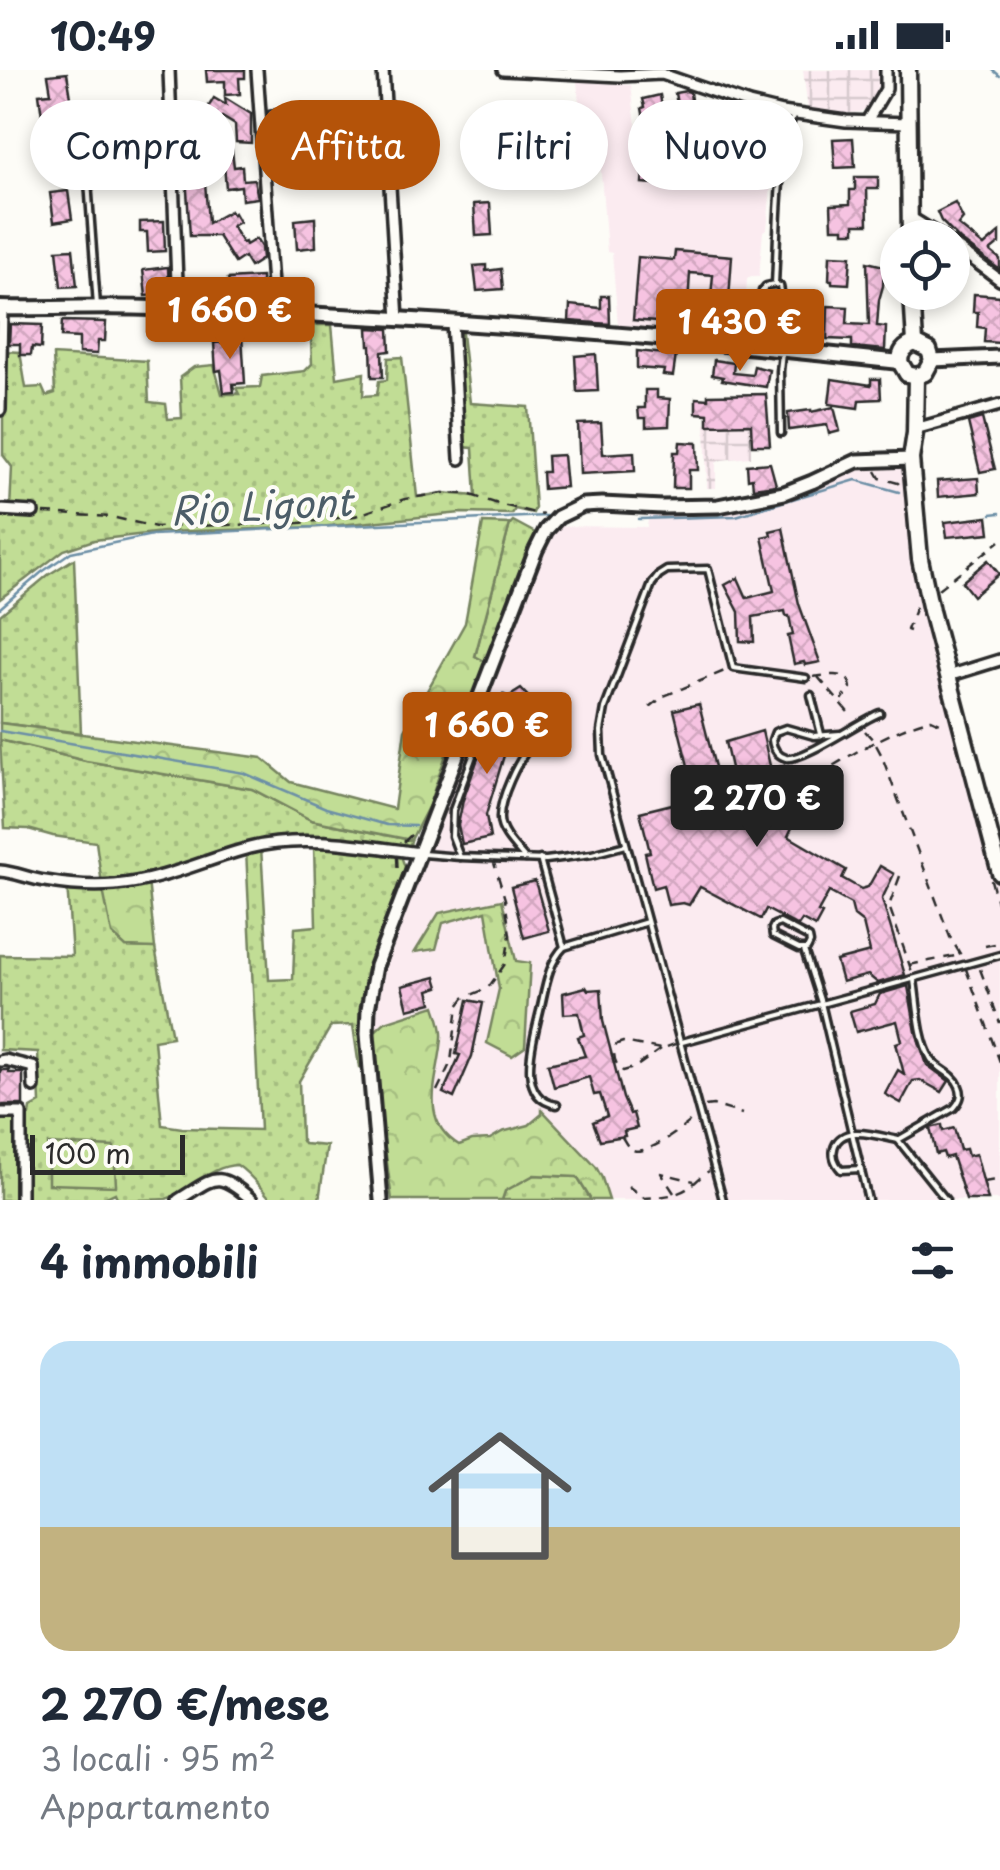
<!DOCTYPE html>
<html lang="it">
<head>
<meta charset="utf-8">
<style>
	:root { --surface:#fff; --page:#f6f6f7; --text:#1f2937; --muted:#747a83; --accent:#b45309 }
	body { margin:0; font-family:"Playpen Sans",sans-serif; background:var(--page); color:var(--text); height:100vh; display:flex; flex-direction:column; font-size:38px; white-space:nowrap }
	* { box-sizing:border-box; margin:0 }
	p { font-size:32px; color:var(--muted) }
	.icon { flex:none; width:55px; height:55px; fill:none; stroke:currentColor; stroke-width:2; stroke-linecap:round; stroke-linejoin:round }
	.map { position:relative; height:1130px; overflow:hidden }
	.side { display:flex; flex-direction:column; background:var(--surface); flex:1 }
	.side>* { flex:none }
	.guide { position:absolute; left:30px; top:30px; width:940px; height:90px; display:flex; gap:20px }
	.tools { position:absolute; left:880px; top:150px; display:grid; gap:20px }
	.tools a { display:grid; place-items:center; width:90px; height:90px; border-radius:50%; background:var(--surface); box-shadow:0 5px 15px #0003; font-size:50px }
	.scale { position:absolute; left:30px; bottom:25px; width:155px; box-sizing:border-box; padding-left:10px; border:5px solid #2b2b2b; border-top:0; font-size:28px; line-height:35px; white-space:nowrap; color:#2b2b2b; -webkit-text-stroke:8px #fdfcf7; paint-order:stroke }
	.price { position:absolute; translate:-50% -85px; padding:0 22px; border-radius:10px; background:var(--accent); color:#fff; font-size:32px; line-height:65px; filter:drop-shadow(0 2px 5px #0008) }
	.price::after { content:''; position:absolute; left:50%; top:60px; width:30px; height:22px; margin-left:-15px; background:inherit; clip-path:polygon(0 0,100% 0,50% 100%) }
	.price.on { background:#222; color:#fff }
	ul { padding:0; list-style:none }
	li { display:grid; align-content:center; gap:20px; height:530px; padding:0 40px }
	li span { display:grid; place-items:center; height:310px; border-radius:30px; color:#555 }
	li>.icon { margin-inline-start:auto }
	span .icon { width:180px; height:180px; fill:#fffc; stroke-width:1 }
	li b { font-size:42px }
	h2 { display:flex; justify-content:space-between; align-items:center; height:120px; padding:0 40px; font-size:42px }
	.tag { padding:0 35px; border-radius:45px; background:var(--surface); box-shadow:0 5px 15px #0003; font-size:35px; line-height:90px }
	.tag.on { background:var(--accent); color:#fff }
	.status { display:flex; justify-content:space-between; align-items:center; height:70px; padding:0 50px; background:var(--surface); direction:ltr }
	.status svg { height:28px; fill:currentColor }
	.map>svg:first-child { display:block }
</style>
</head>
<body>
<div class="status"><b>10:49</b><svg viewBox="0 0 49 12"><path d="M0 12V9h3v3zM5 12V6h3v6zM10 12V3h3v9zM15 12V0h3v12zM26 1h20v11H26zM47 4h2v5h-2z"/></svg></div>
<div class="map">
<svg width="1000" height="1130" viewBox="0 0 1000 1130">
	<defs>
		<pattern id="industrial-grid" width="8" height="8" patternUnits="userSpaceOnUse" patternTransform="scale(2.5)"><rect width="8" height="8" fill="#fbebf0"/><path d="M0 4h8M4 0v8" fill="none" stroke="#d7cace"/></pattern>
		<pattern id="grass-dots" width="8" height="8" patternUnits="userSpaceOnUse" patternTransform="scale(2.5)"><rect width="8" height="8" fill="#c1dd95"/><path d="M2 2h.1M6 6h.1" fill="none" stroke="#a6be81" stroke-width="1.8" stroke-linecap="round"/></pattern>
		<pattern id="forest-crowns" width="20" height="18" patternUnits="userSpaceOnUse" patternTransform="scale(2.5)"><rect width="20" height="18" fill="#c1dd95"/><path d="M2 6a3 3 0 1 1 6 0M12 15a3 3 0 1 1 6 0" fill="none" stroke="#a6be81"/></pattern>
		<pattern id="building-cross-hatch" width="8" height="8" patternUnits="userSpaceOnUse" patternTransform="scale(2.5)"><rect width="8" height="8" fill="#f6c3e1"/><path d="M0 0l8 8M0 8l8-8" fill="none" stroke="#d3a8c1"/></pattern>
	</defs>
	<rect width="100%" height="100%" fill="#fdfcf7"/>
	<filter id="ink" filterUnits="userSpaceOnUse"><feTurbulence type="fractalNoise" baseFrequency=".01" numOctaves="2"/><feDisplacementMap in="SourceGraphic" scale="20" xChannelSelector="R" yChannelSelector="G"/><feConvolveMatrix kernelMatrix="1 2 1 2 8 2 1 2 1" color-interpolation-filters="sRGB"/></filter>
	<g filter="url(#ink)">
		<g fill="#fbebf0">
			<polygon points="577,11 631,15 637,63 669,60 669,75 774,82 767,159 763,161 759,207 751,206 747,209 743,276 619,267 612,183 607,182 599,77 583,78"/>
			<polygon points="895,394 903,396 907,399 912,441 1000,801 1000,1130 393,1130 378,959 374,962 386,891 532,511 545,481 556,461 561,456 647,457 649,443 703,444 756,437 805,421 854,398 868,395"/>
		</g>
		<g fill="url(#industrial-grid)">
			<polygon points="803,0 877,0 879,12 871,35 860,42 837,44 808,40"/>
			<polygon points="750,324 751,387 721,390 716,393 716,418 707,418 705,354 708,354 708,325"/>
		</g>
		<g fill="url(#grass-dots)" stroke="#768460" stroke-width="2.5" fill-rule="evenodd">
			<polygon points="307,255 332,255 337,308 364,303 363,326 377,325 379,311 387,310 388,288 402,287 417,427 443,423 476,426 473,378 463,377 458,264 462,264 470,333 528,337 535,438 533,443 515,439 512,444 461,443 319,457 163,462 94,470 64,480 0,529 0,440 10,440 12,397 3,385 3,281 20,282 26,318 42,317 46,326 55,323 53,285 147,291 149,332 166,334 168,349 182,348 180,307 194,297 214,295 222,324 239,324 236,318 260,317 262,306 305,301 312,294 311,270"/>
			<polygon points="513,451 539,465 488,593 475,587 510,454"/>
			<polygon points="74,489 81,663 0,653 0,545 48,505"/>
			<path d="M0 670 86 691 252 719 311 750 411 770 409 782 373 778 379 782 401 786 405 797 368 902 361 946 363 996 359 997 353 955 331 956 299 1011 301 1069 304 1074 327 1076 319 1130H272C260 1118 252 1105 237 1095 209 1096 192 1121 166 1129 152 1130 132 1130 118 1130L115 1123 100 1130H0V1046L23 1049 30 1045 31 1038 40 1033 38 982 0 980V885L72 886 67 813 102 814 96 772 53 766 28 759 5 758ZM314 775 316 856 295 858 293 909 269 910 261 777ZM246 780 260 1060 182 1058 162 1055 154 970 172 967 155 878 126 877 103 815 189 799Z"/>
			<polygon points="534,1105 577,1107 591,1130 502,1130 505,1121"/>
		</g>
		<g fill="url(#forest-crowns)" stroke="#768460" stroke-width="2.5">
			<polygon points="483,453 510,454 475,586 488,593 450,673 429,735 411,770 311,750 252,719 86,691 0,670 0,653 262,688 291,712 394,739 405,660 465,553"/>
			<polygon points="148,810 155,878 126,877 112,864 102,815"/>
			<polygon points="502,830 516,891 530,893 525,977 512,986 487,973 499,919 486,841 443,853 436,879 415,882 439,843"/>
			<path d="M435 936C438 946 443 957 442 967 440 1005 416 1049 459 1075L472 1070 490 1069 502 1062 529 1055 542 1044V1040L596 1097 602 1108 609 1130H591L577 1107 534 1105 505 1121 502 1130H392L382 1056 374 962 385 952Z"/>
		</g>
		<polygon fill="#c1dd95" stroke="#768460" stroke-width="2.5" points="48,1074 114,1077 116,1116 48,1114"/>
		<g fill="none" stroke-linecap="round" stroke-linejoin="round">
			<g stroke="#6c8fa6" stroke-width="2.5">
				<polyline points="993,0 1000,6"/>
				<polyline points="991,444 1000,443"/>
				<polyline points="639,449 736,446 856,410 899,422"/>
				<polyline points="0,538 42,502 71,482 152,465 546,446"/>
				<polyline points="0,661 244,703 326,738 387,755 415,756"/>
			</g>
		</g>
		<g fill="url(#building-cross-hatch)" stroke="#2b2b2b" stroke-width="2.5" fill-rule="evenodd">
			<polygon points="206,0 245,0 245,8 239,8 240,24 225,25 225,11 207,12"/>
			<polygon points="67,3 72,34 54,37 55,44 42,46 39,24 51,23 48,5"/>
			<polygon points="686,21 690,22 693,48 646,60 642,38 645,37 643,29 660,25 663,43 678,40 675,23"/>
			<polygon points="214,28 226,35 225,28 251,44 251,73 236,72 235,55 222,47 218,52 207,45 207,39"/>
			<polygon points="276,39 277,45 307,42 309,58 290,60 290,58 271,62 268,41"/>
			<polygon points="196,42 198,52 201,52 202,68 210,67 213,83 232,80 234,97 242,96 243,110 254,109 258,128 242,130 241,116 226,118 224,95 204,98 208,153 230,141 232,145 234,143 239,152 232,156 242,173 245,172 246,175 256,169 261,177 262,189 250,197 244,187 235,193 218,166 190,166 182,44"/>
			<polygon points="490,50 493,88 472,89 470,71 482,70 482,51"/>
			<polygon points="853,68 855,97 835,98 833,69"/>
			<polygon points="645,74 700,78 697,117 642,113"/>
			<polygon points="108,88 108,97 113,97 115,117 95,119 93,89"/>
			<polygon points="855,107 878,107 878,119 867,119 868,154 855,154 855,162 844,162 844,158 832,158 831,135 850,134 850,120 855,120"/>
			<polygon points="68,121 72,149 54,152 50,123"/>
			<polygon points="490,133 492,165 476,166 474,134"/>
			<polygon points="955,133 963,149 958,155 984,176 1000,162 1000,173 990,181 1000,189 1000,200 960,170 941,151 937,142"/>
			<polygon points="315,148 316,177 297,179 295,150"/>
			<polygon points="164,151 165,181 148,182 147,162 140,162 140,152"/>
			<polygon points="73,179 77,216 61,217 57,180"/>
			<path d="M675 181 732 186 727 258 633 250 638 187 674 190ZM690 203 713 205 710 237 688 235Z"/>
			<polygon points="830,185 851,186 849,214 832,213 832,210 829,210"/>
			<polygon points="867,192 884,196 883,216 879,230 877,256 886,257 885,280 852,277 852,270 827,269 828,236 848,237 847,254 869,255"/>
			<polygon points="486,195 486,201 501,199 503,219 477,221 474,196"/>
			<polygon points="168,197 169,224 146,226 143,200"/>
			<polygon points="261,207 262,229 230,231 229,225 220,226 219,213 229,213 228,209"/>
			<polygon points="974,224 1000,226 1000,273 984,272 985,258 977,257 978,242 973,242"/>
			<polygon points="601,226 609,226 610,254 569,251 570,235 601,238"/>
			<polygon points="62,251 106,252 105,271 98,271 97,284 79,283 79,268 61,267"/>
			<polygon points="10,254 42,255 41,278 32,277 31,285 20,285 20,274 9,274"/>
			<polygon points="368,258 389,259 390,281 382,282 383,307 372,307 371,275 369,275"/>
			<polygon points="242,265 245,313 233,314 234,322 224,323 221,300 216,301 214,273 225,272 225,267"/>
			<polygon points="637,281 676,285 673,306 663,305 664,300 637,298"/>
			<polygon points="596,284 598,321 577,322 575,286"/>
			<polygon points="714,290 734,293 733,303 752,305 754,296 769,300 766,317 722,310 723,307 712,305"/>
			<polygon points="832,309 871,315 871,309 880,309 881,329 859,330 858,338 829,334"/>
			<polygon points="645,320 657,320 657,328 670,329 669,356 646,357 646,348 639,348 638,338 645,338"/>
			<polygon points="766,324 770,375 752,375 751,354 708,355 708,344 696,343 696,328 708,329 708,325"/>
			<polygon points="834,337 840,361 829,364 827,355 789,360 788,343 811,340 811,342"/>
			<polygon points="982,348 995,399 980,402 968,352"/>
			<polygon points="601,353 603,384 634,382 635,401 580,404 578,354"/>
			<polygon points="680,372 697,373 698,400 689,400 689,418 673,418 674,382 679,382"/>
			<polygon points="563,385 566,417 543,419 542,402 548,402 547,386"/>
			<polygon points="770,393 776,415 753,418 752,408 748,409 747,395"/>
			<polygon points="978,408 979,423 938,427 937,411"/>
			<polygon points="988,447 990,463 947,467 945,452"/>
			<polygon points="783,458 799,534 820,592 805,595 804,592 794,594 788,566 793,565 789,546 786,546 785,541 753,547 754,572 740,571 739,542 725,515 738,508 747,528 774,521 762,467 771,465 770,461"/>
			<polygon points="988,490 999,504 973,526 962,512"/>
			<polygon points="521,619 562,662 551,671 548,663 510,626"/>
			<polygon points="699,634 727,744 741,741 725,672 762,661 771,700 784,695 793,737 798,745 788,766 846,800 842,808 861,819 868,817 880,796 894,804 882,829 905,905 878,913 868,905 842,912 836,891 870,882 863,853 854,846 851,834 829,822 818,842 822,844 815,857 802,850 798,856 766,839 761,849 700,817 689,835 683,833 668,835 663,815 653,818 645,783 650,782 640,742 696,728 674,640"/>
			<polygon points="505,639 528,659 506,679 486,745 490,768 462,774 458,755 463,730 491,652"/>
			<polygon points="535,811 549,861 524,868 511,817"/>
			<polygon points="436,907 439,917 429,920 432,933 408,939 402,916"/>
			<polygon points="908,916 916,962 927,995 949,1011 942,1022 920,1010 913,1011 901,1033 885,1024 898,1000 904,1004 896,973 902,971 897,951 856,962 850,941 875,934 880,924"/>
			<polygon points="586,917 588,920 601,919 603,951 623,1028 630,1044 633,1043 637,1058 624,1061 625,1066 600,1070 593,1052 607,1046 600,1024 594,1025 589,1007 554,1017 548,994 585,986 578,967 584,965 579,943 564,944 563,923"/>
			<polygon points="468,930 483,933 472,986 454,1028 443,1023 460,985 456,984"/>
			<polygon points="0,1000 9,1000 9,1003 23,1003 23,1035 0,1035"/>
			<polygon points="942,1055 943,1061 954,1058 960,1080 966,1079 968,1086 976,1084 988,1130 966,1130 952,1086 945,1088 943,1082 936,1084 930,1058"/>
		</g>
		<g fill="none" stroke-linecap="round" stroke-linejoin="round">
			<defs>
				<g id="service">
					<polyline points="88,111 97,236"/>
					<polyline points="755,274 762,221 766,216 775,214"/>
					<path d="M778 274 782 226 780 216 775 214C778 163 776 90 794 44"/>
					<polyline points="781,363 780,301 782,283"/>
					<polyline points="811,625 821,664"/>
					<path d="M840 664 814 666 786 658 775 662 772 670C773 678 776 685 786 688 802 692 861 650 880 643"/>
					<polyline points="423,784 460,787 546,790 592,784 626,775"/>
					<path d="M460 787 452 766 453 740 488 645 503 629 544 667C540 670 535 672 531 676 518 689 499 730 500 749 500 763 516 778 525 789"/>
					<polyline points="540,789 564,877"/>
					<polygon points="780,853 809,868 810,873 807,879 799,879 773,866 772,859 774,855"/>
					<polyline points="804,880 821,933 868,1130"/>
					<polyline points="682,972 1000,885"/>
					<path d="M557 1035C515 1029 533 971 539 945 545 922 547 894 564 877L647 852"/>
					<path d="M898 1070 954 1038C960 1031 963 1025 959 1016 954 1003 937 999 931 989 918 967 918 935 914 910"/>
					<path d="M861 1099 841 1100C827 1085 833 1065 855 1063 868 1062 884 1067 898 1070L946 1130"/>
					<polyline points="723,1130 606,699 602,685 601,661 605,638 652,514 659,505 667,500 708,499 733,598 806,608"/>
				</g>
				<g id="minor">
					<polyline points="169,0 178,239"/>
					<polyline points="257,0 274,244"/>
					<polyline points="383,0 398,250"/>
					<polyline points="503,0 620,6 662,4 749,34 782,42 846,51 909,53"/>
					<polyline points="867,51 886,19 886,0"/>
					<polyline points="910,147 944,168"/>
					<polyline points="952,174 1000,210"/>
					<polyline points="452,253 460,389"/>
					<polyline points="0,340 2,238"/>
					<polyline points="915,359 1000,335"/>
					<polyline points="0,440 33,442"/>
					<polyline points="948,606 1000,590"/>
					<path d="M0 801C15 802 30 809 45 811 68 815 92 817 115 815 162 811 204 790 249 778 304 764 363 776 419 783"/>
					<polyline points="0,991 5,990 33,997 34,1017"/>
					<polyline points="0,1043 21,1043 21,1130"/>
					<path d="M178 1130C216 1107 216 1099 252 1130"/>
				</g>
				<g id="tertiary">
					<polyline points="932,290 1000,287"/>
					<polyline points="381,1130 367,964 368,939 376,896 536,480 546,460 558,447 583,435 602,434 662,437 718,436 784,423 812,412 857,391 911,389"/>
				</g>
				<path id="secondary" d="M0 238C50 239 101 236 152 238 401 246 651 264 900 292"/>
				<g id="primary">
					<polyline points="908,0 910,168"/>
					<polyline points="912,222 915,273"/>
					<polyline points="915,273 929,280 932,290 925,303 916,306"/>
					<path d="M915 273C905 276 900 282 900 292L907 304 916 306"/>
					<polyline points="916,306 915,363 911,389 920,489 931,541 1000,803"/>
				</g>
			</defs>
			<use href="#service" stroke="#2b2b2b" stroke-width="11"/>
			<use href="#minor" stroke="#2b2b2b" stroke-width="16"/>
			<use href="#tertiary" stroke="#2b2b2b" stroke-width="19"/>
			<use href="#secondary" stroke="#2b2b2b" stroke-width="20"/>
			<use href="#primary" stroke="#2b2b2b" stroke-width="21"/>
			<g stroke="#2b2b2b" stroke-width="2.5" stroke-dasharray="10 8" stroke-linecap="butt">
				<polyline points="876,401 880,408 898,413 901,417"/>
				<polyline points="44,443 111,447 156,457 300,453 355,446 405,429 443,423 468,424 498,434 543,445"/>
				<polyline points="938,519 1000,471"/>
				<polyline points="910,561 907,560 917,534"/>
				<path d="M813 607C827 606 849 599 851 618L842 630"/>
				<polyline points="818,607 853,648"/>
				<polyline points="650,637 664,626 727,600"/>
				<polyline points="865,661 874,671 881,684 950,867 962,887"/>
				<path d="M786 705 805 713C846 688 885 662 931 649L940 653 947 652"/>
				<polyline points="404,772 416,760"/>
				<polyline points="397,788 398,805"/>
				<polyline points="900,806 889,836 912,902"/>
				<polyline points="991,810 1000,844"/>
				<polyline points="985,876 1000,873"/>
				<polyline points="909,895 960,885"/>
				<polyline points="966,899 1000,992"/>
				<polyline points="980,899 1000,953"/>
				<path d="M661 979 634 998 623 1001C615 996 611 982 617 974L623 972 661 979 675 974"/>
				<polyline points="437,1021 451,992 458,936 464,928 488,918 505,894 510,865 505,829 494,793"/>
				<polyline points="705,1036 713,1035 742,1044"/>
				<path d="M622 1067C625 1072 627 1077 633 1080 647 1086 683 1058 693 1049"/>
				<polyline points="984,1112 1000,1109"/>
				<path d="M628 1116 644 1128C658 1127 677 1126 688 1118 696 1113 700 1106 709 1101"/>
				<polyline points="674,1123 661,1103 694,1111"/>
			</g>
			<use href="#service" stroke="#fdfcf7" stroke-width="4"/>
			<use href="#minor" stroke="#fdfcf7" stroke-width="9"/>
			<use href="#tertiary" stroke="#fdfcf7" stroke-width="11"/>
			<use href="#secondary" stroke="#fdfcf7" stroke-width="12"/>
			<use href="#primary" stroke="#fdfcf7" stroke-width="14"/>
		</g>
	</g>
	<g text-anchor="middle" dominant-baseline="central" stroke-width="8" stroke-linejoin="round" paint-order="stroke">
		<g font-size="38" font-style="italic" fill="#4c5d68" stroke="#fdfcf7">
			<text transform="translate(261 435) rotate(-3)">Rio Ligont</text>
		</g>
	</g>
</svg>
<div class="tools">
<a><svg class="icon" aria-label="locate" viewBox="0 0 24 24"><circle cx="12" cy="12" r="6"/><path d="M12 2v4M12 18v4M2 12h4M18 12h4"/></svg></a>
</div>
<div class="scale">100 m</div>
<b class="price" style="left:230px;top:292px">1 660 €</b>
<b class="price" style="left:740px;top:304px">1 430 €</b>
<b class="price" style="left:487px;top:707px">1 660 €</b>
<b class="price on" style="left:757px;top:780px">2 270 €</b>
<div class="guide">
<a class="tag">Compra</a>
<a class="tag on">Affitta</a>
<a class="tag">Filtri</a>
<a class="tag">Nuovo</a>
</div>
</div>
<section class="side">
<h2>4 immobili<svg class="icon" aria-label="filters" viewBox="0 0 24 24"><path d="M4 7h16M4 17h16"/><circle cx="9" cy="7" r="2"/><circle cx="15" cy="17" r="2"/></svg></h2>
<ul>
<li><span style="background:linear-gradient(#bfe0f5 60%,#c2b280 0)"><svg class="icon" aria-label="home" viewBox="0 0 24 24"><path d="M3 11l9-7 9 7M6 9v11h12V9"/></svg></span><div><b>2 270 €/mese</b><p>3 locali · 95 m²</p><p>Appartamento</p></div></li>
</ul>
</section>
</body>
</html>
